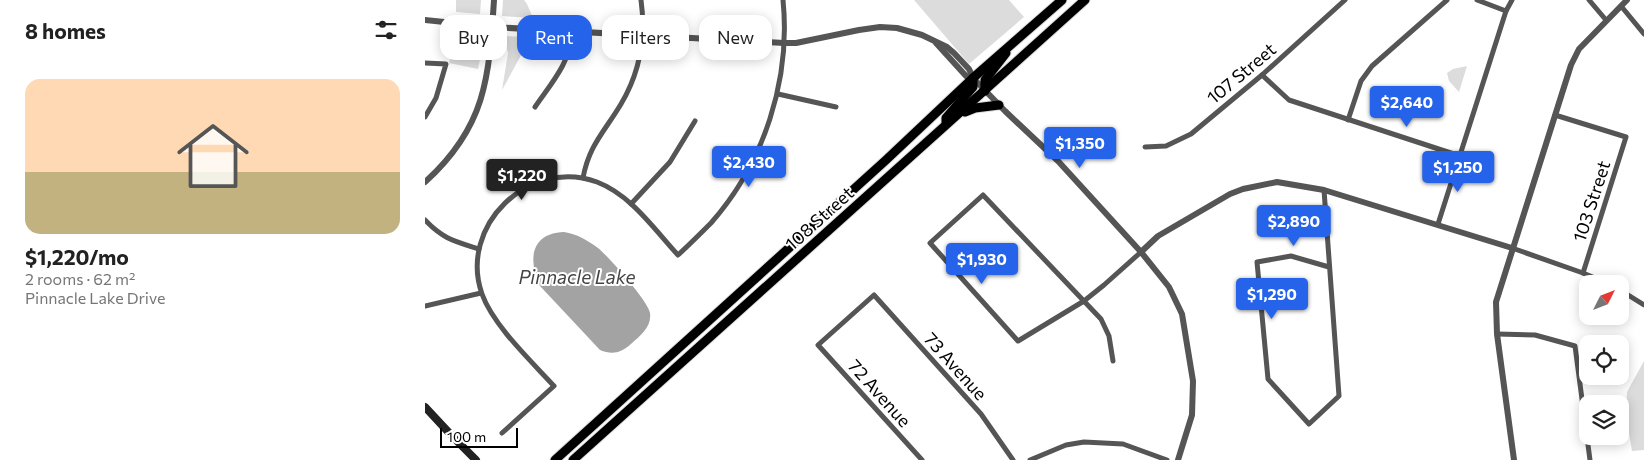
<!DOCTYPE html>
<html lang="en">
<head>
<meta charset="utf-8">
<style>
	:root { --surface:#fff; --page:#f2f2f2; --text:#222; --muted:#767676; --accent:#2563eb }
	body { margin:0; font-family:Commissioner,sans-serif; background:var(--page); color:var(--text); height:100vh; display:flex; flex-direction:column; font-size:19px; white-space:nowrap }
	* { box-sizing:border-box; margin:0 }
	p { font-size:16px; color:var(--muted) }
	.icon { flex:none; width:28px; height:28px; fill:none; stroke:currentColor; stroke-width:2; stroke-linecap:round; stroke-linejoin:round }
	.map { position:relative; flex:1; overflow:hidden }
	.sheet { display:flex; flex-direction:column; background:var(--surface); width:425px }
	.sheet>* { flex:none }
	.top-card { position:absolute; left:15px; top:15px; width:475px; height:45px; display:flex; gap:10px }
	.needle { width:32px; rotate:48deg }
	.controls { position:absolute; left:1154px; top:275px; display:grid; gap:10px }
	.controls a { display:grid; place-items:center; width:50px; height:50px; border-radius:10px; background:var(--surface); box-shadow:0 2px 12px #0003; font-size:25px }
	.scale { position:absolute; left:15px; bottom:12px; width:78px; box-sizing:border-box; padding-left:5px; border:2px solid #000; border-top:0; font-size:14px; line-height:18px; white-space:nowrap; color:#000; -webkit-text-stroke:4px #fff; paint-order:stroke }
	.price { position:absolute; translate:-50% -42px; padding:0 11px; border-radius:5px; background:var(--accent); color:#fff; font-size:16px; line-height:32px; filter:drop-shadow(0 1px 2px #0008) }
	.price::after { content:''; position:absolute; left:50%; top:30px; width:15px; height:11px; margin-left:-8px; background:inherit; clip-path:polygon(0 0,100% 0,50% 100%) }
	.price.current { background:#222; color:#fff }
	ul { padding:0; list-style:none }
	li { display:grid; align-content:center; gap:10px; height:265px; padding:0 25px }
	li span { display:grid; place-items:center; height:155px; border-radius:15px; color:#555 }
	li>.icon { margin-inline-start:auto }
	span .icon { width:90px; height:90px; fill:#fffc; stroke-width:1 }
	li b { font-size:21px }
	h2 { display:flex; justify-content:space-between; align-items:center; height:60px; padding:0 25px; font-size:21px }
	.tag { padding:0 18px; border-radius:15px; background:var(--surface); box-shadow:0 2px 12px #0003; font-size:18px; line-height:45px }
	.tag.current { background:var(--accent); color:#fff }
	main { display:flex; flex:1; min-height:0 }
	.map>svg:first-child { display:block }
</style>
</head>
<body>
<main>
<section class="sheet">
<h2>8 homes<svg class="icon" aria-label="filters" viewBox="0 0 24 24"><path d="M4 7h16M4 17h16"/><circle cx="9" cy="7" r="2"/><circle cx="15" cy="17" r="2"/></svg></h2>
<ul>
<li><span style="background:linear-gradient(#ffd9b3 60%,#c2b280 0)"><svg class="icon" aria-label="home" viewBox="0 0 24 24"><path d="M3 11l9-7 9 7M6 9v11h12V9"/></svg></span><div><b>$1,220/mo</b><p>2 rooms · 62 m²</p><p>Pinnacle Lake Drive</p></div></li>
</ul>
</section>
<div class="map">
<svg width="1219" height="460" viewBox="0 0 1219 460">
	<rect width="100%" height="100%" fill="#fff"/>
	<g fill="#dcdcdc">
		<polygon points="31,0 56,0 55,14 31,12"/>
		<polygon points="78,0 99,0 102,4 108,18 77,16"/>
		<polygon points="489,0 584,0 599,17 544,64"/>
		<polygon points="31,35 55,36 57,50 53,69 24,63"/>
		<polygon points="79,36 106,37 77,90 83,53"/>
		<polygon points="1042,66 1034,92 1024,81 1022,73 1028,69"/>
		<polygon points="1219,361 1219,450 1207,451 1201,415 1202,392"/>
	</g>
	<path fill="#a3a3a3" d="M139 232C152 234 162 240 173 248 183 256 224 302 225 313 227 327 215 336 206 344 196 353 187 355 175 350L115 286C103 261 105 233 139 232Z"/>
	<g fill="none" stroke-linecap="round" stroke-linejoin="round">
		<defs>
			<g id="primary">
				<polyline points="560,91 560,80 581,53"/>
				<polyline points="540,112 550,108 574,105"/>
				<polyline points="521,122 521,118 548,87 548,78"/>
				<polyline points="130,460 461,160 548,78 637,0"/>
				<polyline points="148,460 660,0"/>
			</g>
		</defs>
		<use href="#primary" stroke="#dbdbdb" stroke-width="11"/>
		<g stroke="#555" stroke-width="5">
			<polyline points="1052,0 1081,11"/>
			<polyline points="1164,0 1181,20"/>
			<polyline points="1196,6 1219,34"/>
			<polyline points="0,63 21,64 11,98 0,117"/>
			<polyline points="837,75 864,100 1035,156"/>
			<polyline points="353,94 411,107"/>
			<path d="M110 107C128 81 144 64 148 32"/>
			<polyline points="1130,115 1201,137 1158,273"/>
			<polyline points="923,120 936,81 947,66 1022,0"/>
			<polyline points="720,147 741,146 766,134 837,75 920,0"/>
			<path d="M158 178C164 145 180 131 196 104 215 72 221 36 216 0"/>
			<polyline points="899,190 914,396 884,424 843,379 832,262 866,256 904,267"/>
			<polyline points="206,204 245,162 270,121"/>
			<path d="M0 220C18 239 29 241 54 249"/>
			<polyline points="1013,224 1081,11 1087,0"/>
			<polyline points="1087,248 1158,273 1184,284"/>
			<polyline points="1195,290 1219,305"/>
			<polyline points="0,306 56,293"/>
			<polyline points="1072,334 1110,335 1150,346 1165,460"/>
			<polyline points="688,361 684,336 676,319 558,195 505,243 593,341 659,301 679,285 716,252"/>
			<path d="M77 433 129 386C106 361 68 325 57 294 33 226 104 157 172 182 206 195 229 229 253 255 264 245 275 234 286 223 339 163 366 80 358 0"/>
			<polyline points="497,460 393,345 449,295 556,414 588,460"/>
			<polyline points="605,460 641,445 659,442 698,444 742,460"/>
		</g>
		<g stroke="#555" stroke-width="6">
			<polyline points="0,20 67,27 359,43 371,43 434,30 455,27 472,28 497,35 522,47 529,53 544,69 548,78 580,111 633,161 716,252 744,287 757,314 768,381 767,415 753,460"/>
			<polyline points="511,43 541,76 548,78"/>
			<path d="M0 182C61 127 64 78 69 0"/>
			<polyline points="716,252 733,236 805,194 818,189 852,182 899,190 1087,248"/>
			<polyline points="1089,460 1072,334 1071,302 1146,65 1154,49 1202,0"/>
		</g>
		<polyline stroke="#222" stroke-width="8" points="0,407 28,437 51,460"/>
		<use href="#primary" stroke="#000" stroke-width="9"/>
	</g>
	<g text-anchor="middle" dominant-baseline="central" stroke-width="4" stroke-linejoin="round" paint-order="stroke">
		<g font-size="18" fill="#000" stroke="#fff">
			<text transform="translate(816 73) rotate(-40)">107 Street</text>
			<text transform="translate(1166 201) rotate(-72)">103 Street</text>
			<text transform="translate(394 218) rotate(-42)">108 Street</text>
			<text transform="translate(531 366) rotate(48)">73 Avenue</text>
			<text transform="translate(455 393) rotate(48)">72 Avenue</text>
		</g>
		<g font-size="19" font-style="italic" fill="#444" stroke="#fff">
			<text x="152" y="276">Pinnacle Lake</text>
		</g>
	</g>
</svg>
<div class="controls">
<a><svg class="needle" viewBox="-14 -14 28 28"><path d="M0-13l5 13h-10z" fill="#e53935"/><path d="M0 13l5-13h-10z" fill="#767676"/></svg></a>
<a><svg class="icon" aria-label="locate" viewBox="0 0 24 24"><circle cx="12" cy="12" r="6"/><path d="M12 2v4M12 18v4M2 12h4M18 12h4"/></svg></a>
<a><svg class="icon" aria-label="layers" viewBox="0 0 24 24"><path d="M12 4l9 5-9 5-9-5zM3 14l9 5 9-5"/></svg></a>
</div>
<div class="scale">100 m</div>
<b class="price" style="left:982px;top:128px">$2,640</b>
<b class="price" style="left:655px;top:169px">$1,350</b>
<b class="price" style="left:324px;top:188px">$2,430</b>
<b class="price" style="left:1033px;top:193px">$1,250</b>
<b class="price current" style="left:97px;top:201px">$1,220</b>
<b class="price" style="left:869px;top:247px">$2,890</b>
<b class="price" style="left:557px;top:285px">$1,930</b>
<b class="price" style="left:847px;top:320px">$1,290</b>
<div class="top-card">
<a class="tag">Buy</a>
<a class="tag current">Rent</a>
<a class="tag">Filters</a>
<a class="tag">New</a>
</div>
</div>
</main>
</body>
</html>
